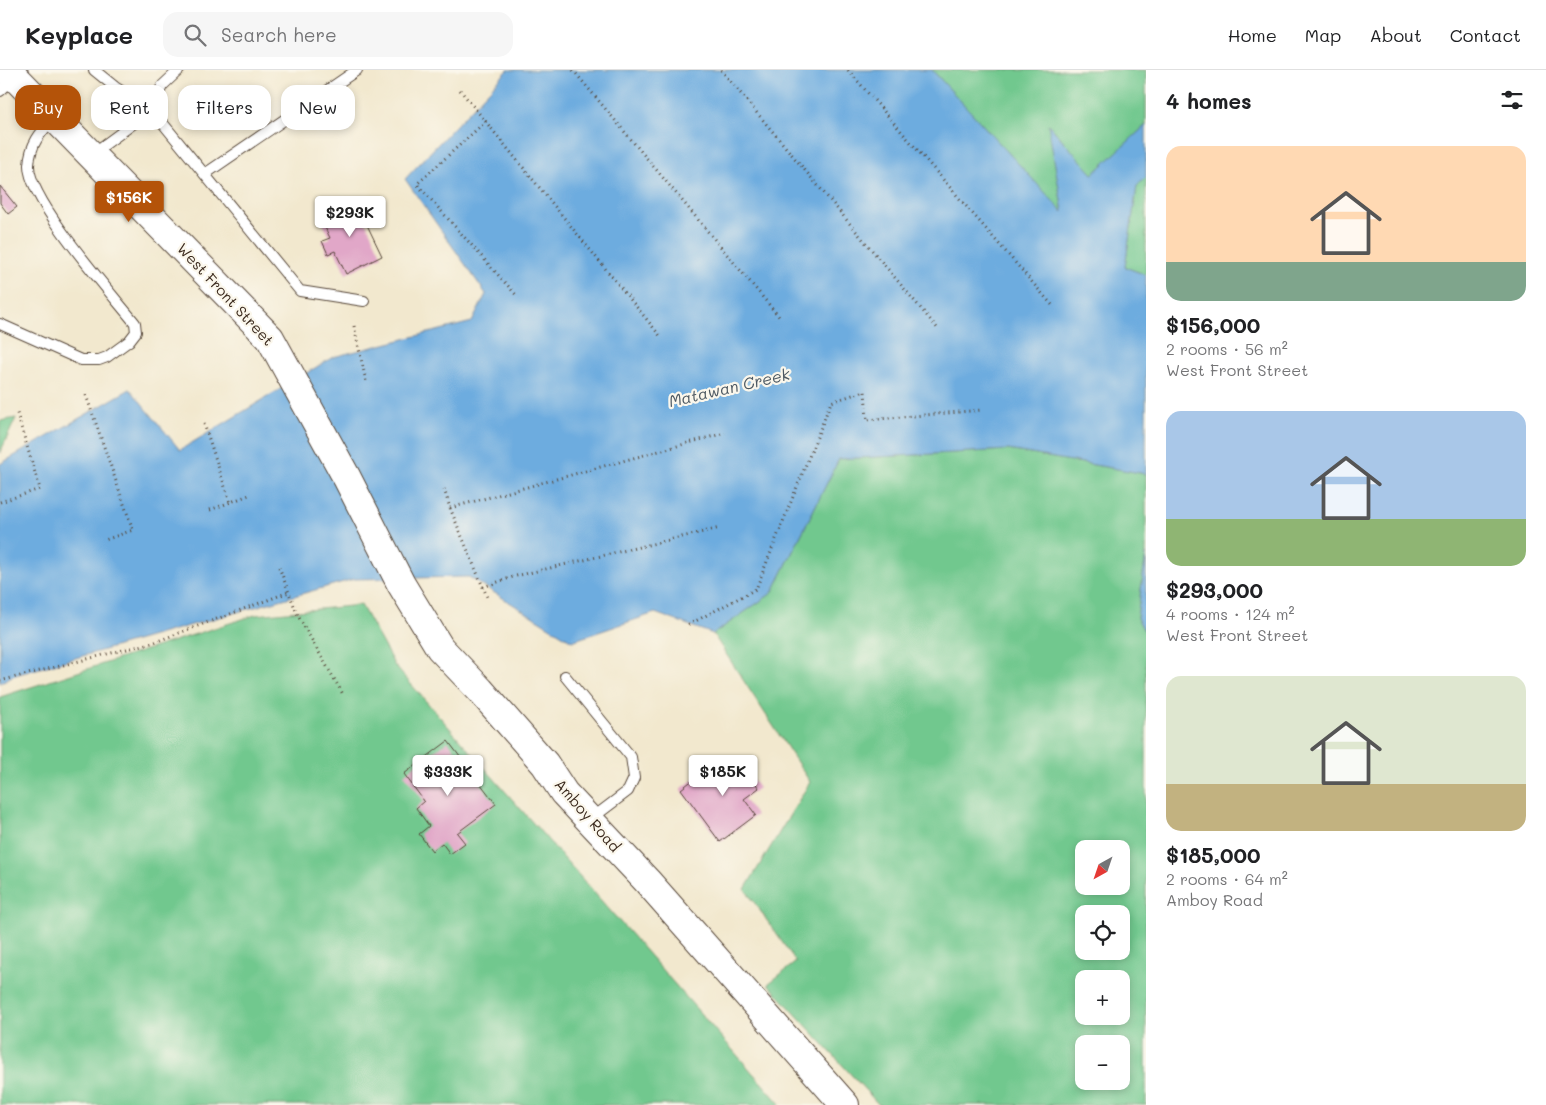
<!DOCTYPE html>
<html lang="en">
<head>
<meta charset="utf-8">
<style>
	:root { --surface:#fff; --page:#f6f6f6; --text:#202124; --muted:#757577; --line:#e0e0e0; --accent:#b45309 }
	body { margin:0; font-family:Mali,sans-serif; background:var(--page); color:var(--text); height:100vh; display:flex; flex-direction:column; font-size:19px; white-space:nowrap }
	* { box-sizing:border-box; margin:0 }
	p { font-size:16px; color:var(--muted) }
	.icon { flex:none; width:28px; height:28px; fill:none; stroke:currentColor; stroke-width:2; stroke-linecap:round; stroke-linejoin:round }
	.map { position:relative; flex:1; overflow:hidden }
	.details { display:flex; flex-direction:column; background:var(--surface); width:400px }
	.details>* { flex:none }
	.guide { position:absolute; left:15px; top:15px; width:475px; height:45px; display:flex; gap:10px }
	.needle { width:32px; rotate:220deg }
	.tools { position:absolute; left:1075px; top:770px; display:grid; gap:10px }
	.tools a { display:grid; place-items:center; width:55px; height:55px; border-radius:10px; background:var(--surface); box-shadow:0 2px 8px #0003; font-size:25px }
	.price { position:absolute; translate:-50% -42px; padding:0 11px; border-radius:5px; background:#fff; color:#222; font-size:16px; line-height:32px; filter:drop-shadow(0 1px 2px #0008) }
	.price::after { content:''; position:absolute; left:50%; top:30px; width:15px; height:11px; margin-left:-8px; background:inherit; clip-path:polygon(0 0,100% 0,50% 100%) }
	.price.selected { background:var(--accent); color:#fff }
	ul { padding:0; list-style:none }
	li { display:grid; align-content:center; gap:10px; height:265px; padding:0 20px }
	li span { display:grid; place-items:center; height:155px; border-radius:15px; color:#555 }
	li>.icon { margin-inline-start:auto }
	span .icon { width:90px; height:90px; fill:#fffc; stroke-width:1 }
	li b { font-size:21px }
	h2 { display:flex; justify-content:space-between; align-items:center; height:60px; padding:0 20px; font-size:21px }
	.tag { padding:0 18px; border-radius:15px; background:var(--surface); box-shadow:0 2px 8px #0003; font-size:18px; line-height:45px }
	.tag.selected { background:var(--accent); color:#fff }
	header { display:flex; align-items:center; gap:30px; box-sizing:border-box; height:70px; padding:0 25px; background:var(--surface); border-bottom:1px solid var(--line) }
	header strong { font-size:24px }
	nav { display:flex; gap:28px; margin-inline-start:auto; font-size:18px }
	.search { width:350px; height:45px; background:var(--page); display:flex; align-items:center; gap:12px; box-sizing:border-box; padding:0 18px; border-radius:15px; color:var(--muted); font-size:19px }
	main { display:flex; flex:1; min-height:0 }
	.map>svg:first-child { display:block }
</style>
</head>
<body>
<header>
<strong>Keyplace</strong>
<div class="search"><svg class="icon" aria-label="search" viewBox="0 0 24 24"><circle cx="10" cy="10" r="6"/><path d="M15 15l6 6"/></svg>Search here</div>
<nav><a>Home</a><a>Map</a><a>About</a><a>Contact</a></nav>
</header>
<main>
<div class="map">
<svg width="1146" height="1035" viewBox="0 0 1146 1035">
	<rect width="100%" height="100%" fill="#fbf7ec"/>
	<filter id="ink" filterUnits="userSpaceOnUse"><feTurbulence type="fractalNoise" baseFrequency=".02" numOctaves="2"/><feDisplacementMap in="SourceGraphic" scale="10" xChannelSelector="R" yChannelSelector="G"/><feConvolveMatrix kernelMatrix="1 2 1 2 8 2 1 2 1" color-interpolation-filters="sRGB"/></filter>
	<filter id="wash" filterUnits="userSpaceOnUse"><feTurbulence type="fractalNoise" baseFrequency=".0096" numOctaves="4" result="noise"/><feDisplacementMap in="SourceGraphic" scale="20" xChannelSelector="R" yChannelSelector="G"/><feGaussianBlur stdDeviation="1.12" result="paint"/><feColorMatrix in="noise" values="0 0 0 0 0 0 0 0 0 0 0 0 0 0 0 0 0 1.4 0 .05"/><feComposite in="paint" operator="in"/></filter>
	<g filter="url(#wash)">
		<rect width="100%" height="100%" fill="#f2e8ce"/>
		<g fill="#71c88e" stroke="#567956" fill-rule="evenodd">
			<polygon points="932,0 1146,0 1146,55 1093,105 1049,55 1063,143"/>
			<polygon points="1146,107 1146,205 1125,197 1137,116"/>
			<polygon points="16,348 0,383 0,351"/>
			<path d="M1008 380 1146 404V484L1137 548 1146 564V1035H879L768 914 796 892 745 819 810 712 713 564 772 523 839 389ZM1084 779H1121V816H1084ZM1084 844H1121V881H1084ZM1084 909H1121V946H1084ZM1084 974H1121V1011H1084Z"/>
			<polygon points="361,535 395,596 781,1035 0,1035 0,627 255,545"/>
		</g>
		<g fill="#6dacdf" stroke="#546b7e">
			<polygon points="508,0 932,0 1063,142 1048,54 1093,104 1146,55 1146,107 1137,116 1125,197 1146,205 1146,404 1008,380 839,389 772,523 713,564 655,543 572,571 469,507 354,509 12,606 0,613 0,394 130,319 180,380 333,287 472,252 486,224 405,109"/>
			<polygon points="1146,484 1146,564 1137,548"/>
		</g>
		<g id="blocks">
			<g fill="#e1a7c8">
				<polygon points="0,116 17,137 8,144 0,133"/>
				<polygon points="356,132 382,186 346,204 335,181 328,184 322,171 330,168 321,149"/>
				<polygon points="448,671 496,734 457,763 465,773 450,784 442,773 432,781 419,764 429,756 416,738 424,731 404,704"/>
				<polygon points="735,687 759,718 744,729 756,745 720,772 681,719 715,693 719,699"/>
			</g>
		</g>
	</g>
	<g filter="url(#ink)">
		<use href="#blocks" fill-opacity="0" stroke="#564638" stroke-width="1"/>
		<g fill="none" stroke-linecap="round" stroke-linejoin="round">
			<defs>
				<g id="service">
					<polyline points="179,0 162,16 152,40 300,221 364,231"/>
					<polyline points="0,21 14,8"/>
					<polyline points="92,84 152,40 115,17 94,0"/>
					<polyline points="205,104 357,0"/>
					<path d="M0 254 81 290H99L107 287 129 271 136 262 135 253C111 223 28 130 29 95 30 75 40 62 54 49"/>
					<polyline points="565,606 631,687 634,708 628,721 591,749"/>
				</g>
				<polyline id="secondary" points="8,0 270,268 347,408 401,514 440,578 480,620 545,694 564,723 647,811 845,1035"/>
			</defs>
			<use href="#service" stroke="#564638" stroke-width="12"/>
			<use href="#secondary" stroke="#564638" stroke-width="30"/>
			<g stroke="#564638" stroke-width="3" stroke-dasharray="1 4" stroke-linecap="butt">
				<polyline points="573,0 781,249"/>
				<polyline points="721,0 938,259"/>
				<polyline points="848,0 1052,235"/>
				<polyline points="460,20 661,267"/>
				<polyline points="486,51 417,114 517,226"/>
				<polyline points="354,256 366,311"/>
				<polyline points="86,325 133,460 105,470"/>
				<polyline points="204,354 230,432"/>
				<polyline points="444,419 450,438 488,529"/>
				<polyline points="0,432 40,419 16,340"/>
				<polyline points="450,438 725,363"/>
				<polyline points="210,440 249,425"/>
				<polyline points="279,497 298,546 344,626"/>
				<polyline points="483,517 516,506 720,458"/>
				<polyline points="688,555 756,519 831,332 865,321 867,350 982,340"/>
				<polyline points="0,611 155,572 289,522"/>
			</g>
			<use href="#service" stroke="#fff" stroke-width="10"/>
			<use href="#secondary" stroke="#fff" stroke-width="28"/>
		</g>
	</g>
	<g text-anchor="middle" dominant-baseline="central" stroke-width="4.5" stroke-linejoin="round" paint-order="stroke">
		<g font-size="15" fill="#3b2a1e" stroke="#fbf7ec">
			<text transform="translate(226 224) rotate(47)">West Front Street</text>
			<text transform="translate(588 745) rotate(49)">Amboy Road</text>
		</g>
		<g font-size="16" font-style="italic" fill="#4c5862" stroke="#fbf7ec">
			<text transform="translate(729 317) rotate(-13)">Matawan Creek</text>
		</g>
	</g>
</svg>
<div class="tools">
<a><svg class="needle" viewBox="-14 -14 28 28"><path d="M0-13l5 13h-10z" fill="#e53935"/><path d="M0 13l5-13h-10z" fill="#757577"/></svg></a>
<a><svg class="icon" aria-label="locate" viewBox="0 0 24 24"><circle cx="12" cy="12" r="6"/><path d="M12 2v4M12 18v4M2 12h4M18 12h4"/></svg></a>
<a>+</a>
<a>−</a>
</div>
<b class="price selected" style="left:129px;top:153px">$156K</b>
<b class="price" style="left:350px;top:168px">$293K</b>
<b class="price" style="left:448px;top:727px">$333K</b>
<b class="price" style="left:723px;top:727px">$185K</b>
<div class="guide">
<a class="tag selected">Buy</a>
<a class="tag">Rent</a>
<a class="tag">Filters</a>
<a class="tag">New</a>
</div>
</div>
<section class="details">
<h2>4 homes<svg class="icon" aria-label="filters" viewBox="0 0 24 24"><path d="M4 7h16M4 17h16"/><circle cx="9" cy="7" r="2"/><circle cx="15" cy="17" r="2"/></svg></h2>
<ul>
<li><span style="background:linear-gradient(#ffd9b3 75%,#7fa58c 0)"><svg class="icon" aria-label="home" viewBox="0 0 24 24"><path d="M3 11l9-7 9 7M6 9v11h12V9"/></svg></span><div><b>$156,000</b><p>2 rooms · 56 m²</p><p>West Front Street</p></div></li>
<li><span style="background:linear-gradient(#a9c7e8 70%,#8fb573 0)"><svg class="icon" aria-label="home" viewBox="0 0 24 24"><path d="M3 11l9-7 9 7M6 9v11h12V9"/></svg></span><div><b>$293,000</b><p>4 rooms · 124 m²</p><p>West Front Street</p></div></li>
<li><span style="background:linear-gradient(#dfe7d0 70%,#c2b280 0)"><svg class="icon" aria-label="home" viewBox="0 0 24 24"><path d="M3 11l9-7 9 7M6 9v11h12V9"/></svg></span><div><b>$185,000</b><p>2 rooms · 64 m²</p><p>Amboy Road</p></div></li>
</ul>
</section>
</main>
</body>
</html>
